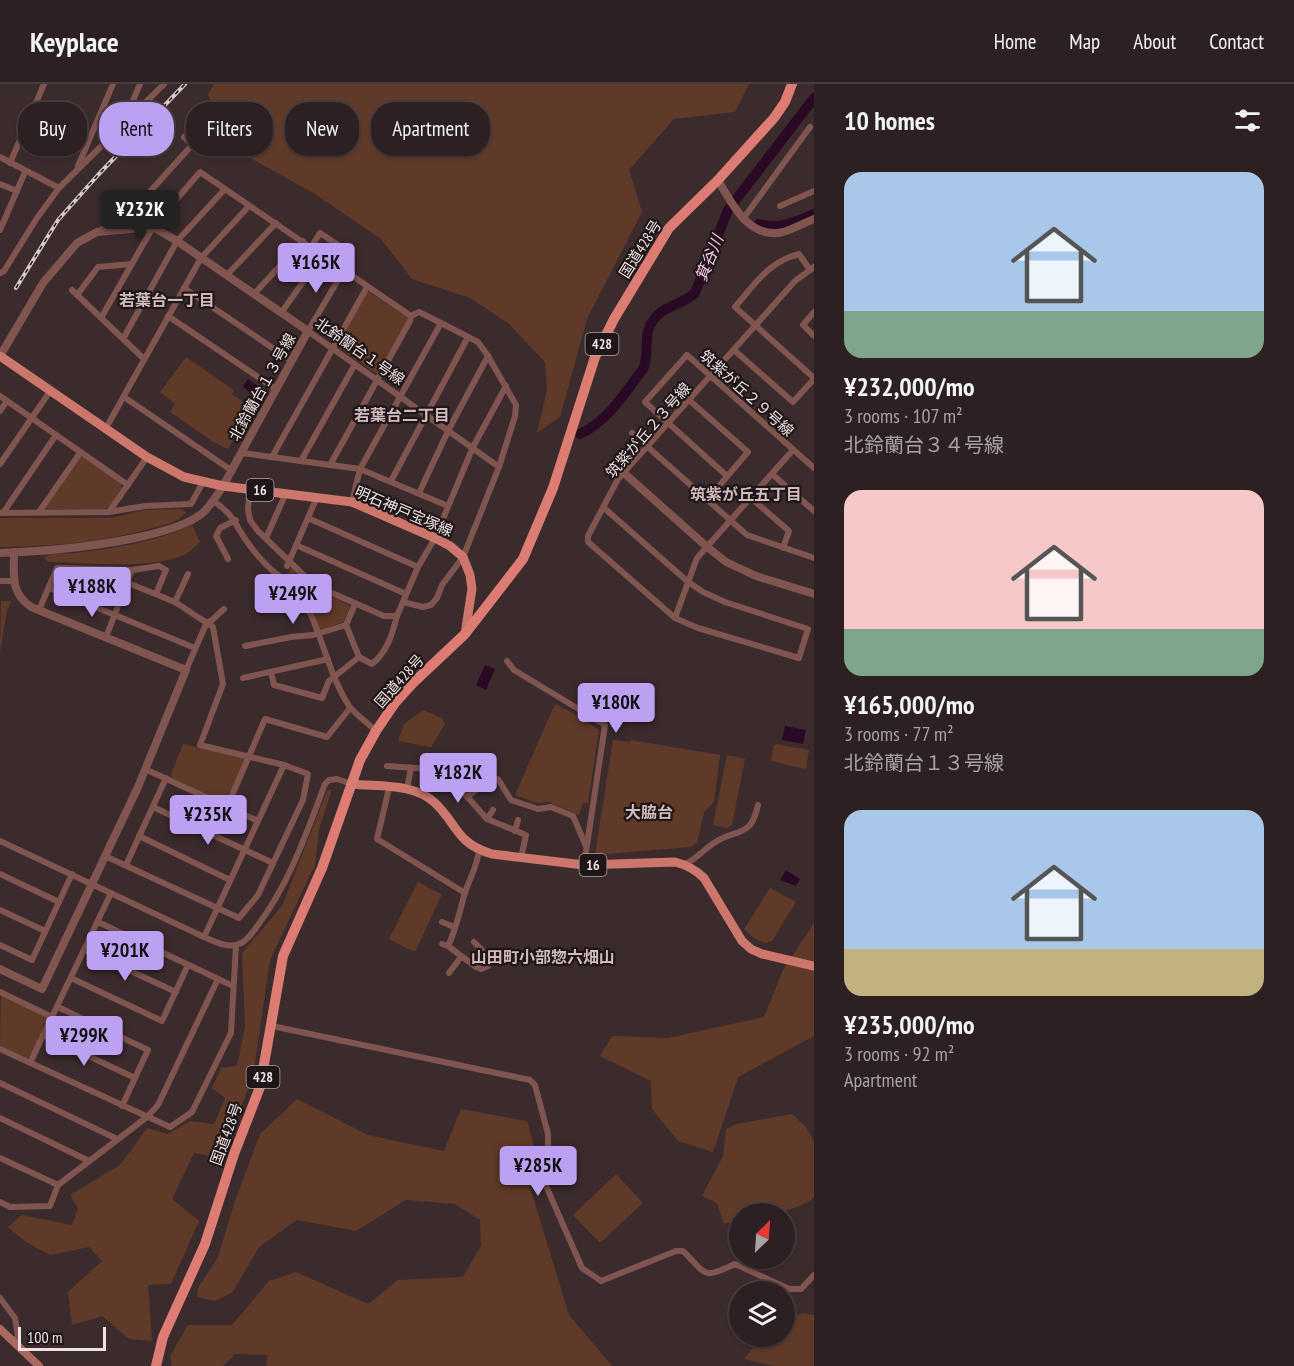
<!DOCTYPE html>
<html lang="en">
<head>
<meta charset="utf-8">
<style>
	:root { --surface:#2d2022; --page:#392d2f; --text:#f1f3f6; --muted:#a7a3a5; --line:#483e40; --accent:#bca0f2 }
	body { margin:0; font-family:"PT Sans Narrow","Noto Sans JP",sans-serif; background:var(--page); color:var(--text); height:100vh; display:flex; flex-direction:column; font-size:22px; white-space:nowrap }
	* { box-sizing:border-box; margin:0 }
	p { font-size:20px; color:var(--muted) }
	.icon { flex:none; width:33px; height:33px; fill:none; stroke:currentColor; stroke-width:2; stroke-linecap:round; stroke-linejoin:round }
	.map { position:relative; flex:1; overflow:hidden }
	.drawer { display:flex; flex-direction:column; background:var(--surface); width:480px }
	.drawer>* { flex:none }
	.top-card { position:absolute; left:18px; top:18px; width:570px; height:54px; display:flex; gap:12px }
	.needle { width:39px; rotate:25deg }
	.buttons { position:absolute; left:729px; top:1119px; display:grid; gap:12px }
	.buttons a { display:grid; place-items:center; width:66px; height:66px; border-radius:50%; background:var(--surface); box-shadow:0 2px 4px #0004,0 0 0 2px var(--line); font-size:30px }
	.scale { position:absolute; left:18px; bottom:15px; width:88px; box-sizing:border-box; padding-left:6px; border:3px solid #ede1e3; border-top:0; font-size:16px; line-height:21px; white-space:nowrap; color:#ede1e3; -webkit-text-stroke:4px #1e1617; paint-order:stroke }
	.price { position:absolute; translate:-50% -51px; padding:0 14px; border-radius:6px; background:var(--accent); color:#111; font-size:20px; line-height:39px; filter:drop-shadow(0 2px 3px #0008) }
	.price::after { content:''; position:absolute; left:50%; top:36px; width:18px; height:14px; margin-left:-9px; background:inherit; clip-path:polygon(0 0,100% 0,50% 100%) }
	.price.current { background:#222; color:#fff }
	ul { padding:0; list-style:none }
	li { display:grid; align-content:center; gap:12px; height:318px; padding:0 30px }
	li span { display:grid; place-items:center; height:186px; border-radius:18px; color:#555 }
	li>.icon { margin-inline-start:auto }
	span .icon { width:108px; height:108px; fill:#fffc; stroke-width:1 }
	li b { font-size:26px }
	h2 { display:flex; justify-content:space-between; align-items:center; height:72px; padding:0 30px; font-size:26px }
	.chip { padding:0 21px; border-radius:24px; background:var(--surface); box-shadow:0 2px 4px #0004,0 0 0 2px var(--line); font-size:21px; line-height:54px }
	.chip.current { background:var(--accent); color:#111 }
	header { display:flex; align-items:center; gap:36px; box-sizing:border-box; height:84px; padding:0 30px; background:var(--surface); border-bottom:2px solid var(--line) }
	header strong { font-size:28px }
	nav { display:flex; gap:33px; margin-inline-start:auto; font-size:21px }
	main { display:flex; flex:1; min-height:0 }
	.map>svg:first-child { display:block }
</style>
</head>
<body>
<header>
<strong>Keyplace</strong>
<nav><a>Home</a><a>Map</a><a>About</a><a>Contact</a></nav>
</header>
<main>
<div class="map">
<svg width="814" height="1282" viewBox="0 0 814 1282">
	<rect width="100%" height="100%" fill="#3c2b2d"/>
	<g fill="#603a28">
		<polygon points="214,0 749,0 735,28 674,35 629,86 642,128 587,235 560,333 537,349 547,306 545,278 508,239 470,214 412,195 381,155 315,110 236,66 208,11"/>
		<polygon points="366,208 369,208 407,233 408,237 378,288 375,289 338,263 338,259"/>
		<polygon points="186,273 234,306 232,310 251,324 228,365 215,359 170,328 175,320 160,308"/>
		<polygon points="82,373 121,399 122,403 110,422 105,425 46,425 46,422 79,374"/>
		<path d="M181 425 186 428C177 440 163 441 149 445 100 459 51 462 0 463V434H111L145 426Z"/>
		<path d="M192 441 200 458C195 462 191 468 186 470 153 486 85 479 48 478L44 474C52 467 65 471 76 469 114 464 157 458 192 441Z"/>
		<path d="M291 483 312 503 349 521 350 524 343 538 323 545 318 544C310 526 305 504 287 494Z"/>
		<polygon points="1,517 11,517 7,527 0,568"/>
		<polygon points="555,620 584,635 599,646 588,719 583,719 579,731 549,718 537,719 515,711"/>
		<polygon points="423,626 442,634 445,640 431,663 398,657 404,640"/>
		<polygon points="613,656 630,658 631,656 720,671 714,718 704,728 697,759 690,763 595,771"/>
		<polygon points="183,660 243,674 245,678 226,717 223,718 172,694 171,690"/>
		<polygon points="776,660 809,666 806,685 771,677 773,663"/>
		<polygon points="727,671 745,675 732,741 727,744 713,741"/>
		<polygon points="332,705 319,745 315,781 270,876 253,992 222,1074 194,1069 172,1115 199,1137 171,1200 148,1201 152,1257 129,1255 102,1232 72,1241 68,1208 102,1177 89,1163 50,1171 26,1158 8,1143 22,1131 72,1141 78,1124 70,1111 120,1081 147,1044 168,1050 190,1037 214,1040 225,1014 212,1004 221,984 237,982 245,942 242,869 282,822 327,707"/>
		<polygon points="418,798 441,810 441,812 416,866 412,867 389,855"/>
		<polygon points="770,804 796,818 772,857 764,859 754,854 744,845"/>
		<polygon points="814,839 814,952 738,993 713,1068 678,1057 652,1025 651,997 600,972 612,952 668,954 764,933 783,886"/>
		<polygon points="1,911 47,933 48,937 31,972 27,974 0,962"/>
		<polygon points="297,1015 368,1051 444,1067 461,1025 527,1037 535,1066 530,1103 569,1231 612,1282 266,1282 268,1271 235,1270 223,1282 172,1282 170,1272 188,1241 232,1241 269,1197 296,1188 368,1220 398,1196 463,1193 481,1162 480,1136 455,1120 406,1116 356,1147 297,1136 259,1163 233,1208 215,1217 197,1213 198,1204 218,1173 235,1117 260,1050"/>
		<path d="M792 1030 805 1042 814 1057V1114C785 1131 772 1130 740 1130L739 1136 724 1140 717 1119 702 1112 723 1072 726 1045 737 1040Z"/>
		<polygon points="616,1090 643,1119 600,1159 573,1131"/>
		<polygon points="802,1229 814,1231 814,1282 774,1282 744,1275 762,1253 784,1252 785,1239"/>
	</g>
	<g fill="#2a0925">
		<polygon points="248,295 266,308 261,316 243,303"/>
		<polygon points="485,581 495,585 486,606 476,601"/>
		<polygon points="785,642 806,646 803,660 782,656"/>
		<polygon points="786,786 800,795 796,802 780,796"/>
	</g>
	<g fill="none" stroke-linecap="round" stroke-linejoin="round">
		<g stroke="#2a0925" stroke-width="10">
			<path d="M759 140C779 146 795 138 814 130"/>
			<path d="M580 350C608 337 624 310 643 285 649 273 645 260 648 247 657 220 679 224 695 209L728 126 814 14"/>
		</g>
		<g stroke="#80554f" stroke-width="6">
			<polyline points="123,40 140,0"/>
			<polyline points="184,53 200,68"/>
			<polyline points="0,73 59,104"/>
			<polyline points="10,79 44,0"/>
			<polyline points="78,82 113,0"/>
			<polyline points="0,100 17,107"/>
			<polyline points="780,122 814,107"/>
			<polyline points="743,135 810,43"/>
			<polyline points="0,146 25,88"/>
			<polyline points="98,148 109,140 127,133 192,61"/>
			<polyline points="311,163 320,149 344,165 335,178"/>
			<polyline points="344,186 308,247 499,383 463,473 442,501 437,514 431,521 423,523 403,518"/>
			<path d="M810 186 799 170C768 178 755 200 735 223L814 294"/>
			<polyline points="0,189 4,187 37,134 59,104 164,0"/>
			<polyline points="227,191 276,139"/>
			<polyline points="184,204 292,277"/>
			<polyline points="72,206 144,275"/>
			<polyline points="254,210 303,157"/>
			<polyline points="77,211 98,183 132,180"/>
			<polyline points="814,228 803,241 814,252"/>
			<polyline points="281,229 323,170"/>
			<polyline points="168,232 277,306"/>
			<polyline points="101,234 153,143 200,88 411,232 419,228 441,239"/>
			<polyline points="123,255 177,157 225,105"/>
			<polyline points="734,266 793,318 814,295"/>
			<polyline points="0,312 128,401"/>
			<polyline points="124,313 231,386"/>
			<polyline points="689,316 748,368 707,416"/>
			<polyline points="0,327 7,317"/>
			<polyline points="106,344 201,174 249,122"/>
			<polyline points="632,349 747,451 814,474"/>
			<polyline points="242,369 360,385 448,422"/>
			<polyline points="272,373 367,203"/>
			<polyline points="301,377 355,280"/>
			<polyline points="0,380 51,306"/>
			<polyline points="330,381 410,237 411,232"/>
			<polyline points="772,390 814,427"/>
			<polyline points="727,392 645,318 687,271 814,384"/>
			<polyline points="391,397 468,253"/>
			<polyline points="250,405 248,425 250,436 258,447 289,477 314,501 384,532 397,532 418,483 435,454 473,363 506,302"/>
			<polyline points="419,409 449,345 488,272"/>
			<polyline points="750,413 789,447 783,464"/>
			<path d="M213 417C235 431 234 440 248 459 255 469 266 481 275 489 283 495 292 497 297 505 321 541 326 586 349 622 356 631 368 639 376 647"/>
			<polyline points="352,418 360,385 441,239 478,258 488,272 516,321 515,332 499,383"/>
			<polyline points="603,423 687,497 703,508 725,518 808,545 799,574 698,544 675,534 588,458 588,452 618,395 795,197 814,183"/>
			<polyline points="39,428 80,369"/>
			<polyline points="109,428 145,422 191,420 203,398"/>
			<polyline points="0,429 109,428 147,373"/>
			<polyline points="3,429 56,351"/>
			<polyline points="308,434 418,483"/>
			<polyline points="266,454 286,409"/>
			<polyline points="296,461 406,510"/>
			<polyline points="228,475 216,452 220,444 236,436"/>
			<polyline points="287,482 317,413"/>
			<polyline points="0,497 14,497"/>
			<polyline points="49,504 195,564"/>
			<polyline points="175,518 188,490"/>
			<path d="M355 520 346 541 359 573 372 580C387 568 392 551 397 532"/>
			<polyline points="39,526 57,484 132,486 159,482 166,486 156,510"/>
			<polyline points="675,534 697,474 793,366"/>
			<polyline points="106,553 132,486"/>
			<polyline points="245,562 291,553 313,551 346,541"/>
			<polyline points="507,577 514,586 605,641 584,781"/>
			<polyline points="186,586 207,538 211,537 224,525"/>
			<polyline points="271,588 274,601 322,614 329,597 359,573"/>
			<polyline points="243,594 328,575"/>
			<polyline points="387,682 443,686 487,735 526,751 521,774"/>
			<polyline points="145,685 258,737"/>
			<polyline points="451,695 473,677"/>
			<polyline points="498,695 511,716 538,725 551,723 573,732 586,762"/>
			<polyline points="389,704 377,755 465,809"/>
			<polyline points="407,705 411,684"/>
			<polyline points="467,713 491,694"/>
			<polyline points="153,723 273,779"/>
			<polyline points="227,723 265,635 327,653 350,624"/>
			<polyline points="487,735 493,726"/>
			<polyline points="515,747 518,736"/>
			<polyline points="139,752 230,796"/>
			<path d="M0 757 204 853C216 858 230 866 243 858 249 854 254 847 258 841 289 800 307 748 325 700L329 696 337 695 352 700"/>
			<polyline points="105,772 239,834 258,811 303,716 308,690 284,681 200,661 223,600 213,543 175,518 128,499"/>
			<path d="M685 780C699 774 707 761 721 755 729 750 740 750 748 743 754 738 756 729 758 721"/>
			<polyline points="126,781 166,694"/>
			<polyline points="0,790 59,818"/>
			<polyline points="0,826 45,847"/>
			<polyline points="98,838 233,902"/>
			<polyline points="442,838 454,843"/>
			<polyline points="204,853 284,681"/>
			<polyline points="442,860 448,862 476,883 481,885 488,882 489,880 481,865 474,858"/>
			<polyline points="0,861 32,876 72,790"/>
			<path d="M448 862C456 846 459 830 464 812 469 795 477 784 479 766"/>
			<polyline points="85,866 176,908"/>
			<polyline points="449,889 461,873"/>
			<polyline points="71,894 162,937 188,881"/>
			<polyline points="0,908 52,933"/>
			<polyline points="58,923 148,966 122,1022"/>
			<path d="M272 942 530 996 535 1001 548 1050V1065L543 1095 582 1184 601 1197 676 1167H683C708 1191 701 1196 735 1180L789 1205H801L814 1191"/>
			<polyline points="44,951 135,994"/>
			<polyline points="0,965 170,1043 192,1028 231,949 236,861"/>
			<polyline points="30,979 111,809"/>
			<polyline points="0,999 117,1055"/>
			<polyline points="0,1034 89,1077"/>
			<polyline points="0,1074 58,1101"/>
			<polyline points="0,1118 10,1123 50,1122 58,1101 147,1033 158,1021 218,895"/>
			<polyline points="0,1214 15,1234 18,1252 15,1257"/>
		</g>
		<g stroke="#80554f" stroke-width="8">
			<path d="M718 96C732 120 749 156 783 148 794 145 804 139 814 135"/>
			<path d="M0 272 43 199 77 159 97 148 153 143 177 157 308 247 223 402C216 412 210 424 200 431 184 442 166 446 148 451 99 463 50 467 0 469"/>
			<polyline points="624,389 706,462 726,478 756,492 814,510"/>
			<path d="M0 885 42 905 138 703 186 586 31 523C10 508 14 492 14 468"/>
		</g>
		<polyline stroke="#ab685f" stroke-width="8" points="0,1245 39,1282"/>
		<g stroke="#cc766c" stroke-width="9">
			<polyline points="0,272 147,373 184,393 223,402 352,418 435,454 450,462 463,473 470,491 472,505 465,550"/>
			<path d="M352 700C378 703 413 699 434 718 458 740 455 759 492 770L584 781 675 778C687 781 695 785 704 794L742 857 751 865 762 870 814 882"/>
		</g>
		<polyline stroke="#dc7c72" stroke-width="10" points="156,1282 163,1253 205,1160 234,1070 260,1003 283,872 322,784 360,676 376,647 395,619 414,598 465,550 523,475 553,404 595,273 614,235 669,144 718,96 774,34 785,18 792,0"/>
		<defs>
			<polyline id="rail" points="16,204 58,136 98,91 185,0"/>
		</defs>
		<use href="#rail" stroke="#d7cacc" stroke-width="4"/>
		<use href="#rail" stroke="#1e1617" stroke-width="1.5" stroke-dasharray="4.5" stroke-linecap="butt"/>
	</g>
	<g text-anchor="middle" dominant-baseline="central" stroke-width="4.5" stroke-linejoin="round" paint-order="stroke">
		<g fill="#1e1617" stroke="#afa4a6" stroke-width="1.5">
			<rect x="585.5" y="249" width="33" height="22" rx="4.5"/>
			<rect x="246.5" y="395" width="27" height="22" rx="4.5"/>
			<rect x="579.5" y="770" width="27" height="22" rx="4.5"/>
			<rect x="246.5" y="982" width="33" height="22" rx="4.5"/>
		</g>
		<g font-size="14" font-weight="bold" fill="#ede1e3">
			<text x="602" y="260">428</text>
			<text x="260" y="406">16</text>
			<text x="593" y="781">16</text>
			<text x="263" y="993">428</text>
		</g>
		<g font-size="15" fill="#ede1e3" stroke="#1e1617">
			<text transform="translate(640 165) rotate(-58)">国道428号</text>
			<text transform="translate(360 267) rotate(35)">北鈴蘭台１号線</text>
			<text transform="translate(262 303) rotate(-61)">北鈴蘭台１３号線</text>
			<text transform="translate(747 309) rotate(42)">筑紫が丘２９号線</text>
			<text transform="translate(648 346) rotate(-49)">筑紫が丘２３号線</text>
			<text transform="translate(404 427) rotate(23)">明石神戸宝塚線</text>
			<text transform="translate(399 597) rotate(-48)">国道428号</text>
			<text transform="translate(226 1050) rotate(-70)">国道428号</text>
		</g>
		<g font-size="16" font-style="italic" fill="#fac6ef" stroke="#1e1617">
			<text transform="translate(709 174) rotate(-68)">箕谷川</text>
		</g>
		<g font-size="16" font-weight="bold" fill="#d1bbbd" stroke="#1e1617">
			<text x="167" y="216">若葉台一丁目</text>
			<text x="402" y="331">若葉台二丁目</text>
			<text x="746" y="410">筑紫が丘五丁目</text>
			<text x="649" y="728">大脇台</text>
			<text x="543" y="873">山田町小部惣六畑山</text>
		</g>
	</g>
</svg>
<div class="buttons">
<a><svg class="needle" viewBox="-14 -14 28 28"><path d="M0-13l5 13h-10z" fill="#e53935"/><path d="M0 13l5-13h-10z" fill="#a7a3a5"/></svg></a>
<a><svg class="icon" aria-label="layers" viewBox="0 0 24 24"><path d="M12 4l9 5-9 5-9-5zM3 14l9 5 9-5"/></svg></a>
</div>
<div class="scale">100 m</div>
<b class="price current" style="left:140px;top:157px">¥232K</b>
<b class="price" style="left:316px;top:210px">¥165K</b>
<b class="price" style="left:92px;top:534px">¥188K</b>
<b class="price" style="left:293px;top:541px">¥249K</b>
<b class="price" style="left:616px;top:650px">¥180K</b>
<b class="price" style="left:458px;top:720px">¥182K</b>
<b class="price" style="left:208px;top:762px">¥235K</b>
<b class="price" style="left:125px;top:898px">¥201K</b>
<b class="price" style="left:84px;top:983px">¥299K</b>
<b class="price" style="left:538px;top:1113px">¥285K</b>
<div class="top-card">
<a class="chip">Buy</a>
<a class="chip current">Rent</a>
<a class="chip">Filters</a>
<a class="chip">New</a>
<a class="chip">Apartment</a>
</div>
</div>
<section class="drawer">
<h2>10 homes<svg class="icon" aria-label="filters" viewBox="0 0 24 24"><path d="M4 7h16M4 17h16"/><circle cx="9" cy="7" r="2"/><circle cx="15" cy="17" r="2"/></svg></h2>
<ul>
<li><span style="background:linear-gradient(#a9c7e8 75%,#7fa58c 0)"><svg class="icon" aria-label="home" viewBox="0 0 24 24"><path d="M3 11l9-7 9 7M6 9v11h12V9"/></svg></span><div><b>¥232,000/mo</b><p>3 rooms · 107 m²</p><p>北鈴蘭台３４号線</p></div></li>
<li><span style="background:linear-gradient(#f6c9c9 75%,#7fa58c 0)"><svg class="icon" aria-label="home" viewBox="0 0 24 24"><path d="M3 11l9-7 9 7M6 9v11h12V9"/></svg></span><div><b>¥165,000/mo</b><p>3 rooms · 77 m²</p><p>北鈴蘭台１３号線</p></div></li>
<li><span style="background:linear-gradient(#a9c7e8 75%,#c2b280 0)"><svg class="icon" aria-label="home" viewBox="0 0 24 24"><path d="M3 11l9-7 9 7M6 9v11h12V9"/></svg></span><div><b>¥235,000/mo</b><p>3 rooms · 92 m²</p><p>Apartment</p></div></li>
</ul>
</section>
</main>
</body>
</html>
